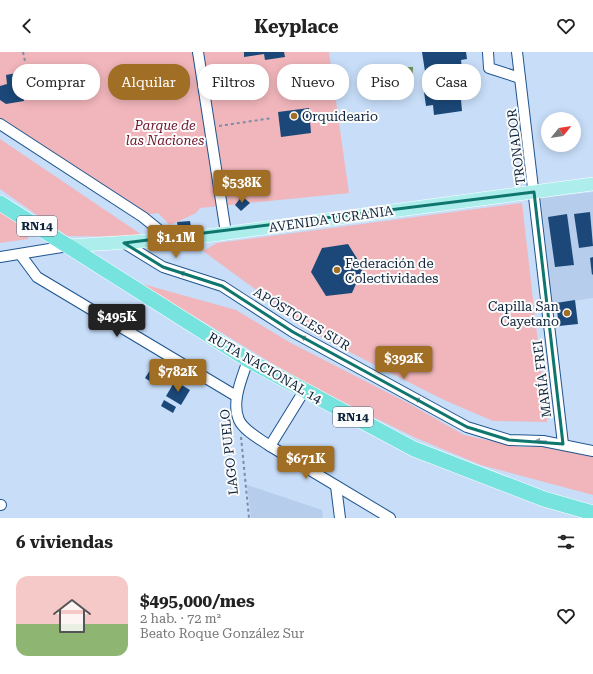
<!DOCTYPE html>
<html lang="es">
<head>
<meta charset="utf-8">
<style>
	:root { --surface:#fff; --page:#f2f2f2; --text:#222; --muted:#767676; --accent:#a06e24 }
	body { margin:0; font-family:"Roboto Serif",serif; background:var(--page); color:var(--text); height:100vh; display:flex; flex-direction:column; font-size:15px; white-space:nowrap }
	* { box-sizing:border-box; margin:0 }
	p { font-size:13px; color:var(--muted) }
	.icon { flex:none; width:22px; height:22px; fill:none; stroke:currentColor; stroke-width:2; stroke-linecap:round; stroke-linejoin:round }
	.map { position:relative; height:466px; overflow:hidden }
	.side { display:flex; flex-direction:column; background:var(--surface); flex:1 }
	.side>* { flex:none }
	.hud { position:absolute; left:12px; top:12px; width:569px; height:36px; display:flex; gap:8px }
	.needle { width:26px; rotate:60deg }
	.tools { position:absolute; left:541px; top:60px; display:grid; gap:8px }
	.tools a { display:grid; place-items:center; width:40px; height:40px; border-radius:50%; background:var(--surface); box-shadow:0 2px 10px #0003; font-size:20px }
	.price { position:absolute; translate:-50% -34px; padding:0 9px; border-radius:4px; background:var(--accent); color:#fff; font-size:13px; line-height:26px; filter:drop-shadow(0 1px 2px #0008) }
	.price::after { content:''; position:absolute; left:50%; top:24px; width:12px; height:9px; margin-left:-6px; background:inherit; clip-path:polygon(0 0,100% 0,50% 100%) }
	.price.active { background:#222; color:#fff }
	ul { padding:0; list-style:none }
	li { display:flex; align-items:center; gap:12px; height:100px; padding:0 16px }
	li span { display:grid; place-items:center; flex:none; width:112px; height:80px; border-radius:12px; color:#555 }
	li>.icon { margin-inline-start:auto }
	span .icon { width:48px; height:48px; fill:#fffc; stroke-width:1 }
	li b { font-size:17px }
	h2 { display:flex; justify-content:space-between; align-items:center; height:48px; padding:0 16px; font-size:17px }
	.pill { padding:0 14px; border-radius:16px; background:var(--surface); box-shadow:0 2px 10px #0003; font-size:14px; line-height:36px }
	.pill.active { background:var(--accent); color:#fff }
	header { display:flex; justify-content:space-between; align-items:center; height:52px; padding:0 16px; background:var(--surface); font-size:18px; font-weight:700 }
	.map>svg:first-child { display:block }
</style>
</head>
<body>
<header><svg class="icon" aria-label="back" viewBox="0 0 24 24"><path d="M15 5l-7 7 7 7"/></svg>Keyplace<svg class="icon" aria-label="heart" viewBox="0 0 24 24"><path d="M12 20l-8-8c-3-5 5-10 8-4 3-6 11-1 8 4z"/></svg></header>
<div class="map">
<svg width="593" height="466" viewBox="0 0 593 466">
	<rect width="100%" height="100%" fill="#c7ddf8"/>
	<g fill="#b6ceeb">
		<polygon points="593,140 593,246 552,252 541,146"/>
		<polygon points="247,433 322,458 323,466 251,466"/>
	</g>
	<g fill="#f1b6bb">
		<polygon points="0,0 329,0 349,141 200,156 196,161 170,173 158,161 144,163 0,67"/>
		<polygon points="0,87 145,185 67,184 0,137"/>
		<polygon points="522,151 547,370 493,369 442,347 322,286 203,199 217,191"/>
		<polygon points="0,160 30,178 28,187 0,191"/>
		<polygon points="139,231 236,258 289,290 408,351 464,383 519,395 561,394 593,399 593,443 481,413 416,386 308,333"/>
	</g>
	<polygon fill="#6f9255" points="404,15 413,15 412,38 407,41 403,37"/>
	<g fill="#1b4878">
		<polygon points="244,0 284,0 285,5 265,8 264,2 244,5"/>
		<polygon points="422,0 466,0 467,7 461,8 462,17 456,18 459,33 467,32 469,47 461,48 462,59 434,63 433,53 426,54 424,40 428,39"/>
		<polygon points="32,13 32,18 39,17 42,35 22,39 24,49 6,52 0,48 0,34 7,32 6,23 22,20 21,15"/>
		<polygon points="309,56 311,81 281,85 278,60"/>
		<polygon points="242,144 250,151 241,159 235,153"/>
		<polygon points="590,160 593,194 579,196 574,162"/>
		<polygon points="567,162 574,213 555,215 548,165"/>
		<polygon points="190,169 191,175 178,176 177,170"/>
		<polygon points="348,192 363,216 352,241 326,244 311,220 322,196"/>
		<polygon points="593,205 593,222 592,223 590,206"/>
		<polygon points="575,248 578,272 559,274 556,251"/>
		<polygon points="152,315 161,321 154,332 145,326"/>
		<polygon points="175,329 190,338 181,353 166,344"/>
		<polygon points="164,348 176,355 173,361 161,354"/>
	</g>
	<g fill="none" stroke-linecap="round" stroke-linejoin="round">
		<defs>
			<g id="minor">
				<polyline points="198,0 226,181"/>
				<polyline points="488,0 489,16 520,26"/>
				<polyline points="517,0 563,392"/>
				<polyline points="0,72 143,165 159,178 165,188"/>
				<polyline points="124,191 163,215 222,234 293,280 467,375 509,388 543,389 593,399"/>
				<polyline points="20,202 37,225 236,344"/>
				<polyline points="0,205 68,194"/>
				<path d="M248 308C242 326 231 350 239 368 244 379 260 387 270 394L390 466"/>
				<polyline points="270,394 304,339"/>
				<polyline points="336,434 340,466"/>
				<polyline points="0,453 1,453"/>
			</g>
			<polyline id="major" points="68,194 191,186 593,132"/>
			<polyline id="highway" points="0,151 248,308 414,397 544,447 593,461"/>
		</defs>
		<use href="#minor" stroke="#1f558e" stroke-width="12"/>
		<use href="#major" stroke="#fff" stroke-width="14"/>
		<use href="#highway" stroke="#fff" stroke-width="16"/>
		<g stroke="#788ea8" stroke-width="2" stroke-dasharray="3 3" stroke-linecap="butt">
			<polyline points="23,0 25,9"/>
			<polyline points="219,74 272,66"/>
			<polyline points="241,385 249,466"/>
		</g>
		<use href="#minor" stroke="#fff" stroke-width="10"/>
		<use href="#major" stroke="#adeeec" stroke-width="13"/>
		<use href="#highway" stroke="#77e3df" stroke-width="15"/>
	</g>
	<defs><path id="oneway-solid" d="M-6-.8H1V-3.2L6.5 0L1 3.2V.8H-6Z"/></defs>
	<g fill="#939ca7">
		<use href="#oneway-solid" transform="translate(185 222) rotate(-163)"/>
		<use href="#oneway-solid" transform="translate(306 287) rotate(-151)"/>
		<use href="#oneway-solid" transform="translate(420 349) rotate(-151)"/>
		<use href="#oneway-solid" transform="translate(541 389) rotate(-176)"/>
	</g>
	<path fill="none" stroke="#0f766e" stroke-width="3" stroke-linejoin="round" d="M534 140 563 392 509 388 467 375 293 280 222 234 163 215 124 191Z"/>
	<g fill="#a06e24" stroke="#fcfcfc" stroke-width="1.5">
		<circle cx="294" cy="64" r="4"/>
		<circle cx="337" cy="218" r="4"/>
		<circle cx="567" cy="261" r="4"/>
	</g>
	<g text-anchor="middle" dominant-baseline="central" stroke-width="4" stroke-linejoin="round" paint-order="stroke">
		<g fill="#fcfcfc" stroke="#556576" stroke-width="1">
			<rect x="17" y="164" width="40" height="20" rx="3"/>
			<rect x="333" y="355" width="40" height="20" rx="3"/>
		</g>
		<g font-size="12" font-weight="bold" fill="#0e243c">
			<text x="37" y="174">RN14</text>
			<text x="353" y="365">RN14</text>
		</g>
		<g font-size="13" fill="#0e243c" stroke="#fcfcfc" text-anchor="start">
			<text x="302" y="64">Orquideario</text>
			<text x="345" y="211">Federación de<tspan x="345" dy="15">Colectividades</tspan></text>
			<text x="559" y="254" text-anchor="end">Capilla San<tspan x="559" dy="15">Cayetano</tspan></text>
		</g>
		<g font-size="13" font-style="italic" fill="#6e1229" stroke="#fcfcfc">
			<text x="165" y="73">Parque de<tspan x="165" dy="15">las Naciones</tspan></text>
		</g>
		<g font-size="13" fill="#0e243c" stroke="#fcfcfc">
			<text transform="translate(516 95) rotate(-97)">TRONADOR</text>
			<text transform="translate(331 167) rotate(-8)">AVENIDA UCRANIA</text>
			<text transform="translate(302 267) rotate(31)">APÓSTOLES SUR</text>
			<text transform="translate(265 316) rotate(30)">RUTA NACIONAL 14</text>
			<text transform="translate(542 327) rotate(-97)">MARÍA FREI</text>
			<text transform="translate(229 400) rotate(-96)">LAGO PUELO</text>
		</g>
	</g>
</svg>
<div class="tools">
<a><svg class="needle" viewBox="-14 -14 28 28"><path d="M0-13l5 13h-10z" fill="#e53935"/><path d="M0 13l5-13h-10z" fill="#767676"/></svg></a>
</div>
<b class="price" style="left:242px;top:152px">$538K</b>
<b class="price" style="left:176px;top:207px">$1.1M</b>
<b class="price active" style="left:117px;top:286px">$495K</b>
<b class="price" style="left:404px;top:328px">$392K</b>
<b class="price" style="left:178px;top:341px">$782K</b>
<b class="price" style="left:306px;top:428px">$671K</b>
<div class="hud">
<a class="pill">Comprar</a>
<a class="pill active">Alquilar</a>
<a class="pill">Filtros</a>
<a class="pill">Nuevo</a>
<a class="pill">Piso</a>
<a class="pill">Casa</a>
</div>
</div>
<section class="side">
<h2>6 viviendas<svg class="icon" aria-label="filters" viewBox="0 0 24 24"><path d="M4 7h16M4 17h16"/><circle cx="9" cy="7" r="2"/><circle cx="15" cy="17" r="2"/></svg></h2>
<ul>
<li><span style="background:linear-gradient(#f6c9c9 60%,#8fb573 0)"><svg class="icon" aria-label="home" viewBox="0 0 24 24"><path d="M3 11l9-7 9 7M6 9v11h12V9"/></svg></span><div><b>$495,000/mes</b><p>2 hab. · 72 m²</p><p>Beato Roque González Sur</p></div><svg class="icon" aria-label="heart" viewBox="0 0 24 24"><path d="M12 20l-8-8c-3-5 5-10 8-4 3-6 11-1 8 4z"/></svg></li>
</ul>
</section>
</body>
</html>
